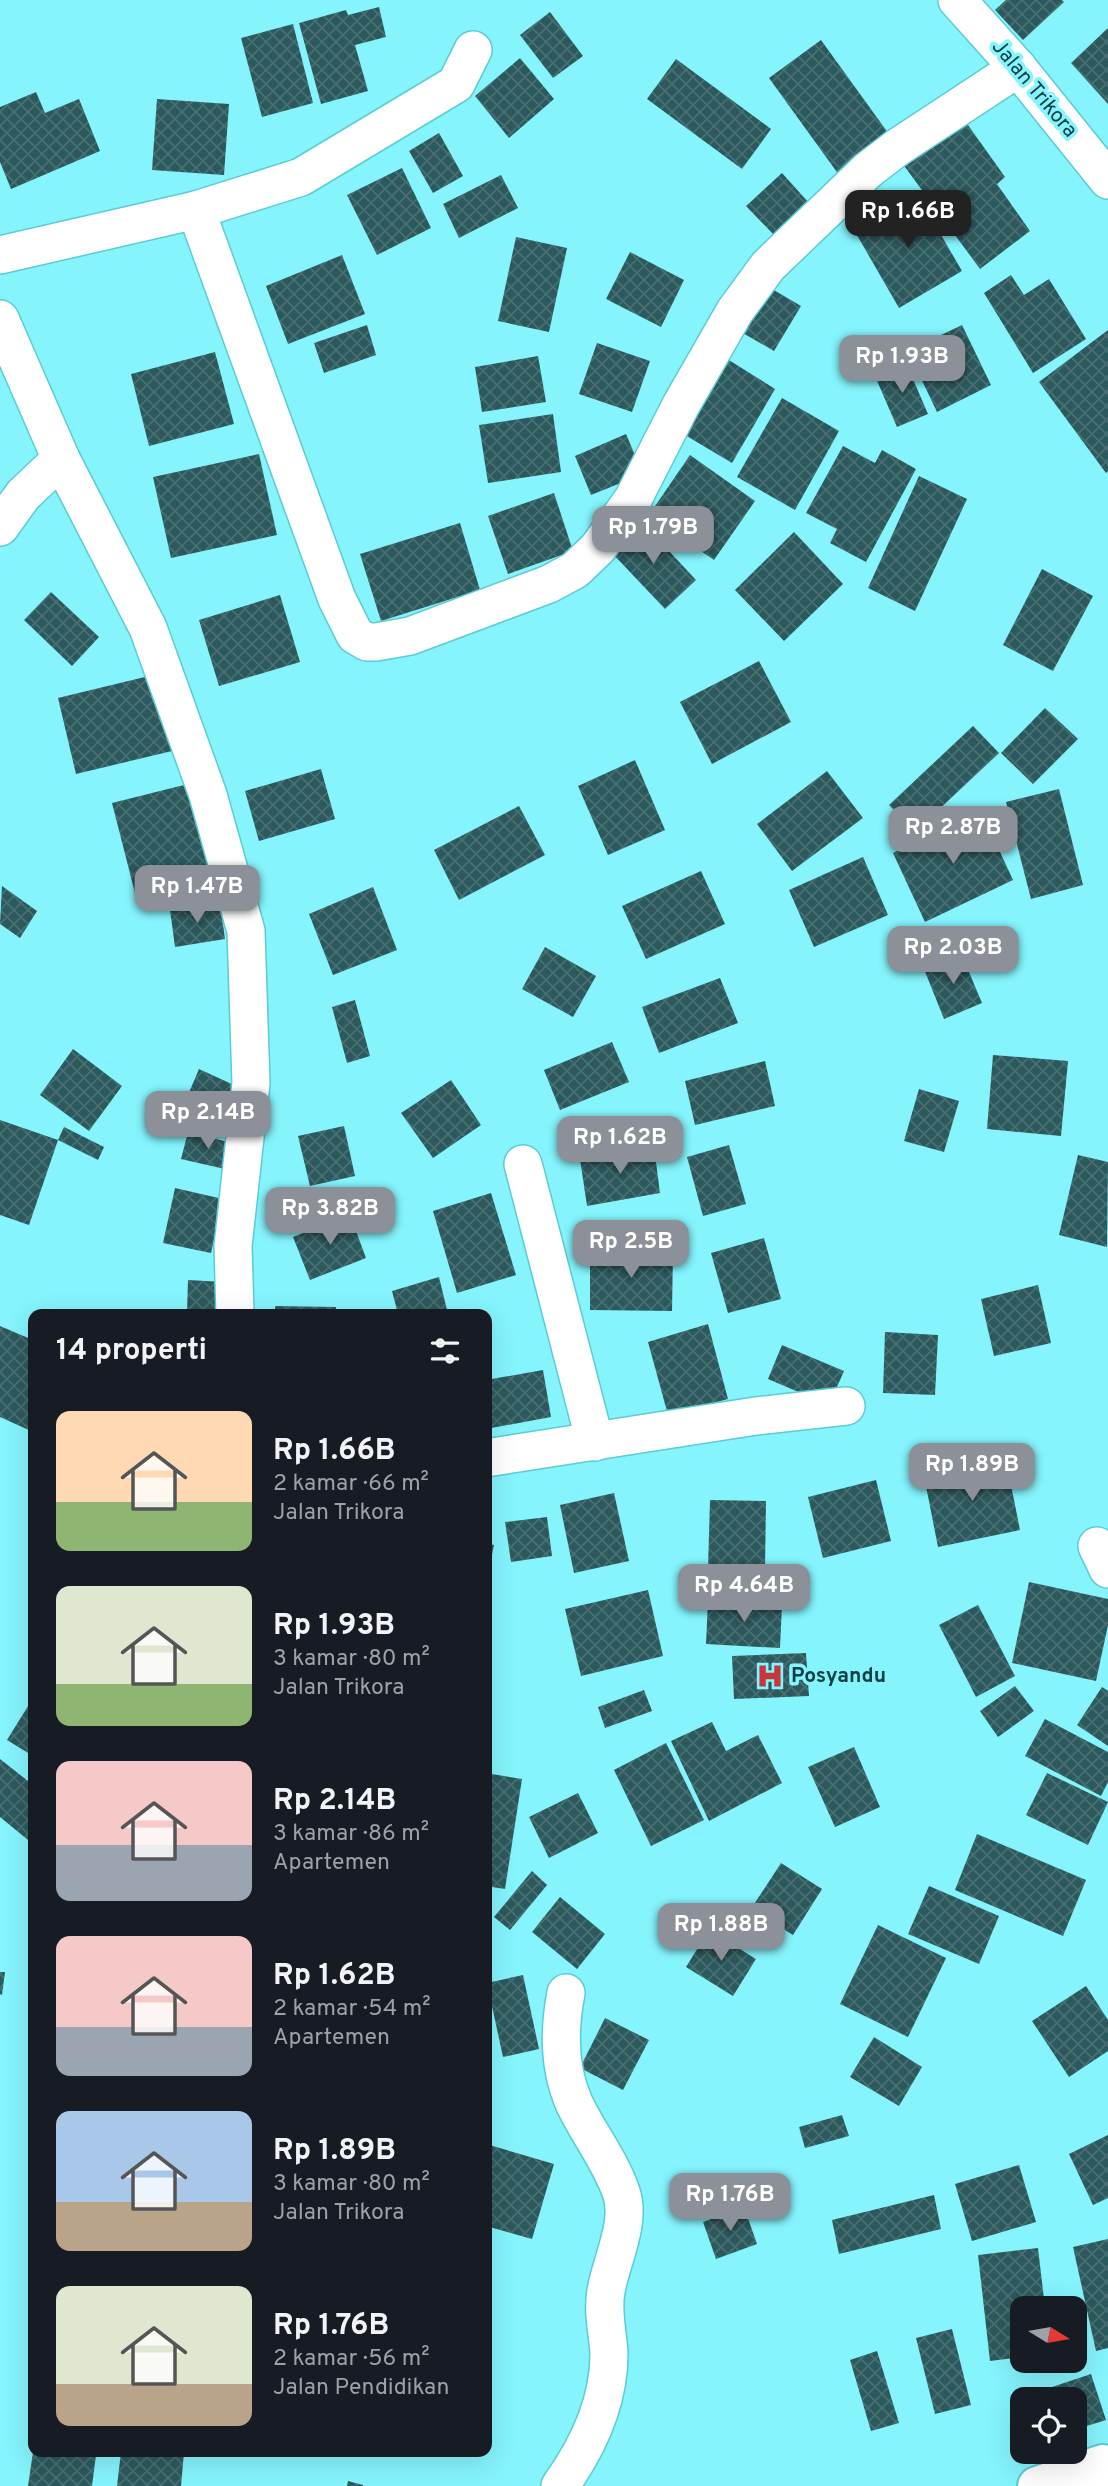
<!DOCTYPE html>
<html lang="id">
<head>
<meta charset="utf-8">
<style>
	:root { --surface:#171b24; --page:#242831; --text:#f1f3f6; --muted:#9ea1a6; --accent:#8c9099 }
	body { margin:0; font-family:Overpass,sans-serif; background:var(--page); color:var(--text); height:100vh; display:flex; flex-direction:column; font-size:26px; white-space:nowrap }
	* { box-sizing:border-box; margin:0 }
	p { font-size:23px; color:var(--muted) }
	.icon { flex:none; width:38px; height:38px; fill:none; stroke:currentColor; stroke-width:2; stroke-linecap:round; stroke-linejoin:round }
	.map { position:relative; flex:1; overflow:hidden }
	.panel { position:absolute; left:28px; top:1309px; width:464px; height:1148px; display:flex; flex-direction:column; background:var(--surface); border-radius:14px; box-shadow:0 7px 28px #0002 }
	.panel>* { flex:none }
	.needle { width:46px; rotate:101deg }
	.fabs { position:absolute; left:1010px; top:2296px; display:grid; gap:14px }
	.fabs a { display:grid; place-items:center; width:77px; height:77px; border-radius:14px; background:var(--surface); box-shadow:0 7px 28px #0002; font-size:35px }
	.price { position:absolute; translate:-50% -60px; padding:0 16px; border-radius:14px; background:var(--accent); color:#fff; font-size:23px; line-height:46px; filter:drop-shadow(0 2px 4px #0008) }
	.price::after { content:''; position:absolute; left:50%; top:42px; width:21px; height:16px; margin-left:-10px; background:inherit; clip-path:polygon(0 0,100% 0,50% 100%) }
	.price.active { background:#222; color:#fff }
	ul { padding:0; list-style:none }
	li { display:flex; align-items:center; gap:21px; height:175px; padding:0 28px }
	li span { display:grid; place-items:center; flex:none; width:196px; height:140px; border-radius:14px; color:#555 }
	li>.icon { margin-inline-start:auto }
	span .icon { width:84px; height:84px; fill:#fffc; stroke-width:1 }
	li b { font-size:30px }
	h2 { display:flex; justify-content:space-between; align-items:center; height:84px; padding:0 28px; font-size:30px }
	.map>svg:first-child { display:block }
</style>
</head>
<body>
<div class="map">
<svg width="1108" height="2486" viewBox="0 0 1108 2486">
	<defs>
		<pattern id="building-cross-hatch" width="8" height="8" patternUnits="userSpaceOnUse" patternTransform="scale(1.75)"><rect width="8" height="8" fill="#2c595d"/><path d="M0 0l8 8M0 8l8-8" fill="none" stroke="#486f72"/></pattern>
	</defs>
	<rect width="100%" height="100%" fill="#85f4fd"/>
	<g fill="url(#building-cross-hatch)">
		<polygon points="1006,0 1062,0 1064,2 1023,40 995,10"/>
		<polygon points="379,7 386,37 355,45 368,91 321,104 299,23 346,10 348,15"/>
		<polygon points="550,12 583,56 553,78 520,35"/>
		<polygon points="293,24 313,103 262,117 241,38"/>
		<polygon points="1108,28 1108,104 1071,63"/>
		<polygon points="821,40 891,137 839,175 769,78"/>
		<polygon points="520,58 554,99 509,138 475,96"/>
		<polygon points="676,59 771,129 742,169 647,99"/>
		<polygon points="36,92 45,113 79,99 100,151 11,189 0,162 0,107"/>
		<polygon points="157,99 229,104 224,175 152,170"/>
		<polygon points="963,118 1005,177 997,184 1030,231 980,269 902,163"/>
		<polygon points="439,133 463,176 433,193 409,151"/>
		<polygon points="402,168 431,228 377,255 347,195"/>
		<polygon points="782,173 809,203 774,235 746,206"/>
		<polygon points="501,175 518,208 459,238 443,204"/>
		<polygon points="916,192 962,271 899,308 854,230"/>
		<polygon points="516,237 567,248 549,332 498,321"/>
		<polygon points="630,252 684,280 661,327 606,299"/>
		<polygon points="342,255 365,314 288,344 266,286"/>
		<polygon points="1011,275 1024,295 1049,279 1086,339 1033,373 984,293"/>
		<polygon points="767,286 801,306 774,351 741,332"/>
		<polygon points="367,325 376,355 324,373 314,343"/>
		<polygon points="962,325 991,385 937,412 908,351"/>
		<polygon points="1108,330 1108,471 1106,473 1039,382"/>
		<polygon points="597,343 650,361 632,412 579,394"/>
		<polygon points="215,352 234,424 149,446 131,374"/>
		<polygon points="538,356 546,402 482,412 475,367"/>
		<polygon points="724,357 775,389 732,463 680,432"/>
		<polygon points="906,363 928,414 897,427 875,376"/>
		<polygon points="782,398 839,431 795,510 737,477"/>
		<polygon points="553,414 561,472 488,483 479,425"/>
		<polygon points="626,434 643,474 591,495 575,456"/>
		<polygon points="843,446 875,463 882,450 916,469 866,562 830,543 837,529 806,513"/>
		<polygon points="259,454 277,535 171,558 153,477"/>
		<polygon points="690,455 755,501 714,560 649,515"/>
		<polygon points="919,476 967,499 915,611 868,588"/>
		<polygon points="554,493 573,551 508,574 488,516"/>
		<polygon points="642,522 696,580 665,609 611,552"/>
		<polygon points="460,523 480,590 381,621 360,554"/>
		<polygon points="794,532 843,584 784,641 735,590"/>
		<polygon points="1042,569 1093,596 1053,671 1003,645"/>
		<polygon points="51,592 99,637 72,666 24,620"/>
		<polygon points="280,595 300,662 219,686 199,620"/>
		<polygon points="759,661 791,722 712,764 680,702"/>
		<polygon points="153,675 172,751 76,774 58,698"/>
		<polygon points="1045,708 1078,739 1033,784 1001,753"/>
		<polygon points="973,726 999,753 915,832 889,805"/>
		<polygon points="635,760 665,830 608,855 578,786"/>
		<polygon points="321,769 335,819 259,841 245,791"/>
		<polygon points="827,771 863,818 792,871 757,824"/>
		<polygon points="192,783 216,876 136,897 112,803"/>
		<polygon points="1059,789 1083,885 1031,899 1006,802"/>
		<polygon points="519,806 545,855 459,900 434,850"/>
		<polygon points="981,811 1013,880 925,922 893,853"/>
		<polygon points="863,857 888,915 814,947 789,890"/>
		<polygon points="701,871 725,924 646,959 622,906"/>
		<polygon points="2,886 37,911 20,938 0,924"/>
		<polygon points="373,887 397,950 333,975 309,914"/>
		<polygon points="220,903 225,939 175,947 170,910"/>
		<polygon points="545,947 596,976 573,1017 522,989"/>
		<polygon points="961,953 982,1003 944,1019 924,969"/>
		<polygon points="720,978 738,1023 659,1053 642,1007"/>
		<polygon points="355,1000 370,1056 347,1063 332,1007"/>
		<polygon points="612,1042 629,1082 560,1110 544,1070"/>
		<polygon points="73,1049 122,1086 89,1131 40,1095"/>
		<polygon points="993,1055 1068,1061 1061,1136 987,1129"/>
		<polygon points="765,1061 775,1106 695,1125 685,1081"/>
		<polygon points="199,1069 234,1085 217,1125 182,1109"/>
		<polygon points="451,1080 481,1125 433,1158 401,1113"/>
		<polygon points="919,1089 959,1101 944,1152 904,1141"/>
		<polygon points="0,1120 58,1140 29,1225 0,1215"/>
		<polygon points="344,1126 355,1176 310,1186 298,1136"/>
		<polygon points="64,1127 104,1147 98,1160 58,1140"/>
		<polygon points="188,1132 236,1144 229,1170 181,1159"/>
		<polygon points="729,1145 746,1204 703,1216 687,1157"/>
		<polygon points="654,1147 660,1193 587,1206 580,1159"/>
		<polygon points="1078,1155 1108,1162 1107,1247 1059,1235"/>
		<polygon points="175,1188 223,1199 211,1253 163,1243"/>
		<polygon points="491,1193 516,1275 457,1293 433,1211"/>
		<polygon points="350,1215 366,1258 310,1280 293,1237"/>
		<polygon points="764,1238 781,1299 728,1313 711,1253"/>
		<polygon points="590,1249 673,1250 672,1311 590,1310"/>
		<polygon points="439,1277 448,1314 398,1314 392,1291"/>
		<polygon points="188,1280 223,1282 222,1312 187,1311"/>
		<polygon points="1038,1285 1051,1343 994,1356 981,1299"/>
		<polygon points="275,1306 336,1307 336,1314 275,1314"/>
		<polygon points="708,1324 728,1399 668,1415 648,1342"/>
		<polygon points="0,1326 33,1340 33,1426 31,1431 0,1417"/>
		<polygon points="885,1332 938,1335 935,1395 883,1393"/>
		<polygon points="782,1345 844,1371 829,1405 768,1379"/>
		<polygon points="543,1370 551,1417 486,1429 486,1380"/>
		<polygon points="1006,1460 1020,1530 938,1547 924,1476"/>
		<polygon points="876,1480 891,1541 823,1558 808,1497"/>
		<polygon points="614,1493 629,1561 574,1573 560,1505"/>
		<polygon points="710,1500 766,1501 765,1570 708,1569"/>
		<polygon points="547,1517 552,1556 511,1562 505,1522"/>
		<polygon points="486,1543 494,1545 488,1574 486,1574"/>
		<polygon points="1029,1582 1108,1599 1108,1625 1096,1681 1012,1663"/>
		<polygon points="648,1590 663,1656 581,1676 565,1609"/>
		<polygon points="708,1601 782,1605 780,1648 706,1644"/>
		<polygon points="978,1605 1015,1676 976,1697 939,1625"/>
		<polygon points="486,1627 491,1628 488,1644 486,1644"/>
		<polygon points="806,1653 809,1696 734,1699 732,1656"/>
		<polygon points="1015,1686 1034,1711 998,1737 980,1711"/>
		<polygon points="1102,1687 1108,1691 1108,1746 1077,1725"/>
		<polygon points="644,1690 652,1711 605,1728 598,1707"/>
		<polygon points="33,1698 33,1756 7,1740"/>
		<polygon points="1045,1719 1108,1752 1108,1782 1101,1796 1025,1756"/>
		<polygon points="712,1722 726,1751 758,1735 782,1783 709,1821 671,1741"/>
		<polygon points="666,1743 704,1820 651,1846 614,1770"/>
		<polygon points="854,1747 880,1807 835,1827 808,1767"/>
		<polygon points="0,1759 33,1785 33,1844 0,1817"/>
		<polygon points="486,1773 522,1779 505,1889 486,1886"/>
		<polygon points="1047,1773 1108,1802 1088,1845 1026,1815"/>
		<polygon points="578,1793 598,1833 549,1858 529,1817"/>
		<polygon points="977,1834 1086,1880 1063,1936 955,1890"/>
		<polygon points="781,1863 822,1889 793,1935 751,1909"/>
		<polygon points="532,1871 547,1885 510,1930 494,1917"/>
		<polygon points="929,1886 999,1916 979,1964 908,1934"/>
		<polygon points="560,1897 605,1934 577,1969 532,1932"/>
		<polygon points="878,1925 946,1958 908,2037 840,2004"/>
		<polygon points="709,1930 756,1959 733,1996 686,1967"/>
		<polygon points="0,1972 5,1972 2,1995 0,1994"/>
		<polygon points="523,1975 539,2049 503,2057 487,1983"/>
		<polygon points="1086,1986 1108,2020 1108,2051 1069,2077 1032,2021"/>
		<polygon points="605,2018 649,2040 623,2090 580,2068"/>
		<polygon points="874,2037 922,2067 899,2106 850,2077"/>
		<polygon points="842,2115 849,2136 805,2148 799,2127"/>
		<polygon points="1108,2135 1108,2198 1093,2205 1069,2154"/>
		<polygon points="486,2144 554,2164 532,2239 486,2226"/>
		<polygon points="1019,2165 1036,2222 972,2241 955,2184"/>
		<polygon points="934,2195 941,2229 839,2254 832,2220"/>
		<polygon points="744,2207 757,2244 716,2259 703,2222"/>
		<polygon points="1108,2239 1108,2348 1096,2351 1073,2247"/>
		<polygon points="1038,2248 1045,2308 1022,2308 1022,2357 990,2361 978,2255"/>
		<polygon points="952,2329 971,2405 935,2414 916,2338"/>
		<polygon points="877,2351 899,2423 871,2431 850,2360"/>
		<polygon points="1091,2374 1106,2420 1074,2430 1074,2399 1030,2399 1028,2395"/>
		<polygon points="33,2452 72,2452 96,2455 92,2486 28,2486"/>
		<polygon points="121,2452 184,2452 181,2486 117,2486"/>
		<polygon points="348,2481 363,2485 363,2486 347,2486"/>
	</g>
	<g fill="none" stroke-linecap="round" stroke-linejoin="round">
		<defs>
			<g id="minor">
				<polyline points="957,0 1018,68 1108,180"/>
				<polyline points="196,210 337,599 355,635 367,642 376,642 410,636 549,584 575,570 598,548 633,499 681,405 735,311 768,266 868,170 898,147 1018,68"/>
				<polyline points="0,255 196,210 301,177 456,84 473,50"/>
				<polyline points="0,319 61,459 148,628 208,795 246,931 251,1083 233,1246 235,1314"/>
				<polyline points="0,527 23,495 61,459"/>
				<polyline points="523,1164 595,1442"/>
				<polyline points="486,1458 756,1416 846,1406"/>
				<polyline points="1097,1546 1108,1569"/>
				<path d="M560 2486C588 2447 609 2403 609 2354 608 2332 602 2313 606 2291 611 2261 632 2222 621 2192 610 2160 588 2133 574 2103 559 2069 559 2029 566 1993"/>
			</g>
			<polyline id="tertiary" points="1037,2486 1103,2464 1108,2471"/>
		</defs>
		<use href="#minor" stroke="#5bcbd4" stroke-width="40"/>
		<use href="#tertiary" stroke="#5bcbd4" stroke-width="42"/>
		<use href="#minor" stroke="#fff" stroke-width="37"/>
		<use href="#tertiary" stroke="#fff" stroke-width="38"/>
	</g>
	<defs>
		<symbol id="hospital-bare" viewBox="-9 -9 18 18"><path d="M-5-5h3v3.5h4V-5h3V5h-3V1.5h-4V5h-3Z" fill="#c6363e" stroke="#85f4fd" stroke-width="2.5" paint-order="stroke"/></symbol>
	</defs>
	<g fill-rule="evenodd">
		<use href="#hospital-bare" x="751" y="1657" width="38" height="38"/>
	</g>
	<g text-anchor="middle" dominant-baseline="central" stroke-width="7" stroke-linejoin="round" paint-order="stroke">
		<g font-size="21" fill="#104145" stroke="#85f4fd">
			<text transform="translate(1034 89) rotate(50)">Jalan Trikora</text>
		</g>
		<g font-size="21" font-weight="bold" fill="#104145" stroke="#85f4fd" text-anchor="start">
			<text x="791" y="1676">Posyandu</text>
		</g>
	</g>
</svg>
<div class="fabs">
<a><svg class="needle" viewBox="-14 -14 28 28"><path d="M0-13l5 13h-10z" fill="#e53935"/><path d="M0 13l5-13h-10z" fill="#9ea1a6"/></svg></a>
<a><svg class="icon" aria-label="locate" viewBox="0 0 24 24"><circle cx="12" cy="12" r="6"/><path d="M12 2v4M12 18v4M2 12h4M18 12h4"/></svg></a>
</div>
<b class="price active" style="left:908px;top:250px">Rp 1.66B</b>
<b class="price" style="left:902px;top:395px">Rp 1.93B</b>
<b class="price" style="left:653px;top:566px">Rp 1.79B</b>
<b class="price" style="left:953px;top:866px">Rp 2.87B</b>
<b class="price" style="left:197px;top:925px">Rp 1.47B</b>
<b class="price" style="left:953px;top:986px">Rp 2.03B</b>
<b class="price" style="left:208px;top:1151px">Rp 2.14B</b>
<b class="price" style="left:620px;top:1176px">Rp 1.62B</b>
<b class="price" style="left:330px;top:1247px">Rp 3.82B</b>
<b class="price" style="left:631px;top:1280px">Rp 2.5B</b>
<b class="price" style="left:972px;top:1503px">Rp 1.89B</b>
<b class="price" style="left:744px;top:1624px">Rp 4.64B</b>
<b class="price" style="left:721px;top:1963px">Rp 1.88B</b>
<b class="price" style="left:730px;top:2233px">Rp 1.76B</b>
<section class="panel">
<h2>14 properti<svg class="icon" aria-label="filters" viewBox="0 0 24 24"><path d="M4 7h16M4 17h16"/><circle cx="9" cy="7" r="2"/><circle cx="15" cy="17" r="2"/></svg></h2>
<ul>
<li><span style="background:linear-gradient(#ffd9b3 65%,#8fb573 0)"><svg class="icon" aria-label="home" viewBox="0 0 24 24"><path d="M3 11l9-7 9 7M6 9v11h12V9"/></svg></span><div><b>Rp 1.66B</b><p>2 kamar · 66 m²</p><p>Jalan Trikora</p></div></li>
<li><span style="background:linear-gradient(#dfe7d0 70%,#8fb573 0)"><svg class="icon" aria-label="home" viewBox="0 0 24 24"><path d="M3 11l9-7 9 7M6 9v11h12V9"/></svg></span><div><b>Rp 1.93B</b><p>3 kamar · 80 m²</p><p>Jalan Trikora</p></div></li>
<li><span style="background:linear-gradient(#f6c9c9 60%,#9aa5b1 0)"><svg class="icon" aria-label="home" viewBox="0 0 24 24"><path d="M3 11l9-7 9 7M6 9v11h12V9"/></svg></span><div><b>Rp 2.14B</b><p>3 kamar · 86 m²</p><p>Apartemen</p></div></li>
<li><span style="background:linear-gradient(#f6c9c9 65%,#9aa5b1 0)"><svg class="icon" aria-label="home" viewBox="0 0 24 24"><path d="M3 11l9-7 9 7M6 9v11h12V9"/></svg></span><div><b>Rp 1.62B</b><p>2 kamar · 54 m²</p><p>Apartemen</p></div></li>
<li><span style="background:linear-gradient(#a9c7e8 65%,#b9a48a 0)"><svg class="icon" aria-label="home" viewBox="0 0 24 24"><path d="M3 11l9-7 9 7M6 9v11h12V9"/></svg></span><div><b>Rp 1.89B</b><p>3 kamar · 80 m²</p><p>Jalan Trikora</p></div></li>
<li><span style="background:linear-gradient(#dfe7d0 70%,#b9a48a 0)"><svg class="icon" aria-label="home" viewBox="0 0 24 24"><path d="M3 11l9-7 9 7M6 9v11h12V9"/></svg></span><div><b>Rp 1.76B</b><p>2 kamar · 56 m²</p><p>Jalan Pendidikan</p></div></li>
</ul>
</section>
</div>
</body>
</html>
